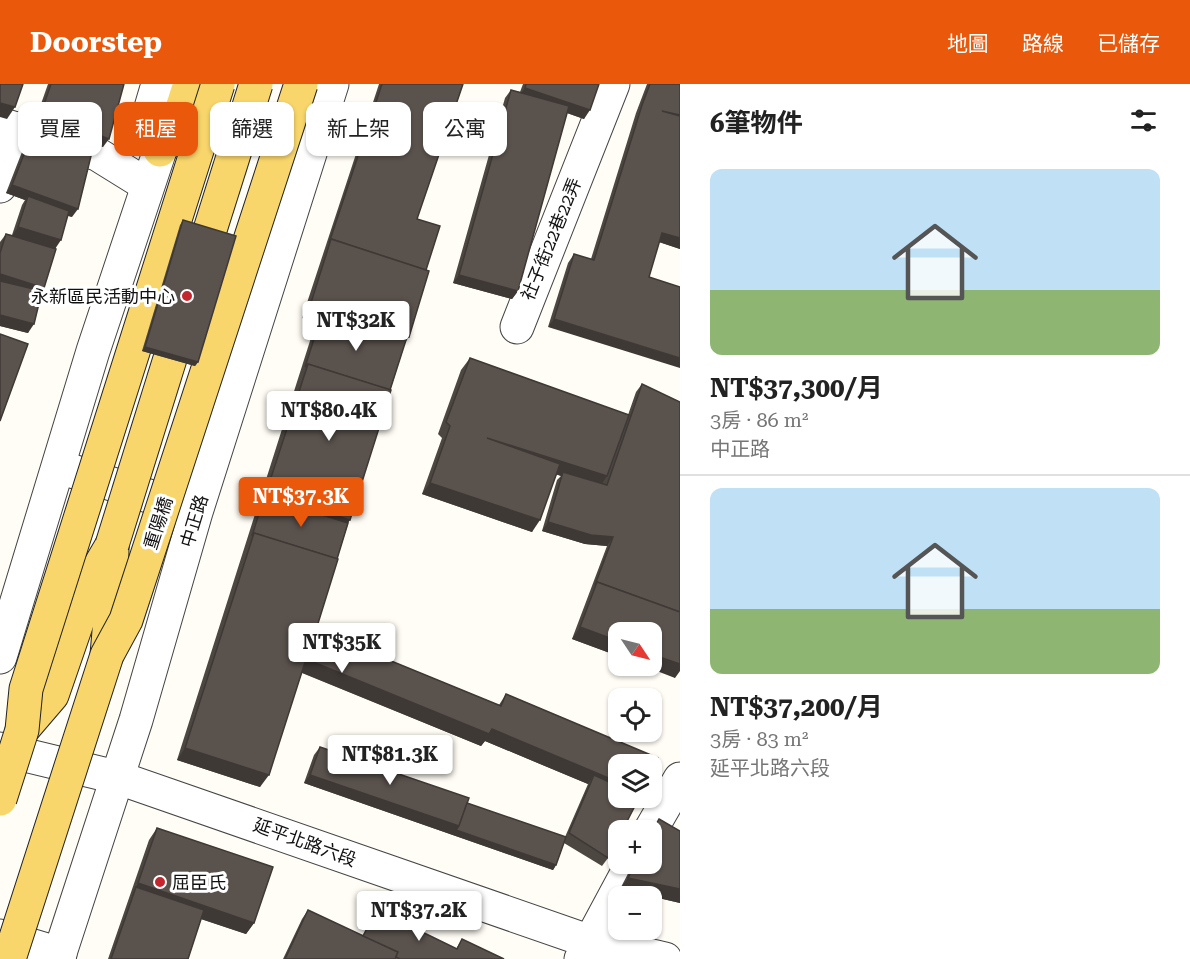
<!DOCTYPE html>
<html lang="zh-TW">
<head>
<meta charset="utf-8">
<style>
	:root { --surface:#fff; --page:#f6f6f6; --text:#222; --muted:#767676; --line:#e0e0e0; --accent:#ea580c }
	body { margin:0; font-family:"Roboto Serif","Noto Sans TC",serif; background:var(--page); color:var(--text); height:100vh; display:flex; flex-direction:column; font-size:22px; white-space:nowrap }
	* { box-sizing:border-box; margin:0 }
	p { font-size:20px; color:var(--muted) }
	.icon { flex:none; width:33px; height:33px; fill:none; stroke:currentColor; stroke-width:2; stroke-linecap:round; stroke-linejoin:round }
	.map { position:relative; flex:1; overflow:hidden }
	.sheet { display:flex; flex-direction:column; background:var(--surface); width:510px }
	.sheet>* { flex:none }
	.top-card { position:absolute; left:18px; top:18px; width:570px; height:54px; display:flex; gap:12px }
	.needle { width:39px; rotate:125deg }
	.controls { position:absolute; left:608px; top:538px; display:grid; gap:12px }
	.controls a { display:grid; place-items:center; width:54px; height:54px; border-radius:12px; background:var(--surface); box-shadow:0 2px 4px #0004; font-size:30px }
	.price { position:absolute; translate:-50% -51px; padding:0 14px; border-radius:6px; background:#fff; color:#222; font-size:20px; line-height:39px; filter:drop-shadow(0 2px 3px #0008) }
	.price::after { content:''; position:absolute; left:50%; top:36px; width:18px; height:14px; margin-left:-9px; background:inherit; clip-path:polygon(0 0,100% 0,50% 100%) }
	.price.selected { background:var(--accent); color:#fff }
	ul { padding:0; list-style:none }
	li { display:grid; align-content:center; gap:12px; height:318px; padding:0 30px }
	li+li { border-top:2px solid var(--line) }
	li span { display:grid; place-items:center; height:186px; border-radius:12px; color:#555 }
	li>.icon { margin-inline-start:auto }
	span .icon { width:108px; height:108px; fill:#fffc; stroke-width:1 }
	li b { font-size:26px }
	h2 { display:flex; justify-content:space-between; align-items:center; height:72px; padding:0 30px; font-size:26px }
	.chip { padding:0 21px; border-radius:12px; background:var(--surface); box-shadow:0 2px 4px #0004; font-size:21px; line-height:54px }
	.chip.selected { background:var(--accent); color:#fff }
	header { display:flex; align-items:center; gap:36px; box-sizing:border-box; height:84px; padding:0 30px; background:var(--accent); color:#fff }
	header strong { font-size:28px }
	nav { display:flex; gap:33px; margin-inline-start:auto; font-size:21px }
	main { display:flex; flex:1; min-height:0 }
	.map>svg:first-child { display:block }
</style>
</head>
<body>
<header>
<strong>Doorstep</strong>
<nav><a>地圖</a><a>路線</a><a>已儲存</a></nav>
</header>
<main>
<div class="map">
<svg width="680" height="875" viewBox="0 0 680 875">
	<rect width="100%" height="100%" fill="#fffdf5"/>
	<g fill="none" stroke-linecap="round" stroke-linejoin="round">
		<defs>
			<g id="minor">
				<polyline points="0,40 97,70 147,101"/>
				<polyline points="0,102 18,45"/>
				<polyline points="517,243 613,0"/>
				<polyline points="66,385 191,426"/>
				<polyline points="0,573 93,267 160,66 148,34 158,0"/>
				<polyline points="0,665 116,693 588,857 665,875"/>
				<polyline points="650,747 680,695"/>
				<polyline points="0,852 60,870"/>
				<polyline points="58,875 136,636 196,428 332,0"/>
				<polyline points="581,875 632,780"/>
			</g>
			<g id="major">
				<polyline points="160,66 178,37 190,0"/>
				<polyline points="107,571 111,523 112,465"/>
				<polyline points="22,646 52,611 92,495 112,461"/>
			</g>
		</defs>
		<use href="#minor" stroke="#444" stroke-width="35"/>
		<use href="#major" stroke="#222" stroke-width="35"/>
		<use href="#minor" stroke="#fff" stroke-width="33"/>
		<use href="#major" stroke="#f9d66b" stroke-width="33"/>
		<defs>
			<g id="major-bridge">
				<polyline points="197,187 256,0"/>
				<polyline points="112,461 183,233"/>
				<polyline points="0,715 22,646 26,605 218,0"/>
				<polyline points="9,875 107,571 126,536 301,0"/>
			</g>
		</defs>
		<use href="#major-bridge" stroke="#222" stroke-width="35" stroke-linecap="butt"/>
		<use href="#major-bridge" stroke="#f9d66b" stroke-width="33"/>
	</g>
	<g fill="#4d4742">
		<polygon points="48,0 124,0 103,63 35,37"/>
		<polygon points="379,0 463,0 417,135 426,186 406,256 337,475 314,552 318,547 499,621 506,610 658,674 608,774 602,782 564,759 556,781 553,786 304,699 314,671 320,663 467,719 565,753 588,700 485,657 481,662 302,589 260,703 177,676 316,238 302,234"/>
		<polygon points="523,0 599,0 584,35 567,29 518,207 512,215 453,199 505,14 511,6 520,8"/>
		<polygon points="647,0 680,0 680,165 659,158 548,243 568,179 574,170 591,175 636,29"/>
		<polygon points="33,47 72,133 68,132 55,165 42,207 28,249 0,242 0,158 6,150 12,151 22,121 25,116 6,109 27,55"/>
		<polygon points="183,136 198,278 195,282 142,267 180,141"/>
		<polygon points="470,274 628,331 636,308 642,300 675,594 618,549 618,572 572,555 607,462 585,460 542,447 557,396 561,392 557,390 532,448 422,410 442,354 438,350 461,286"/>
		<polygon points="659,735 680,747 680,819 620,805 633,780 651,780 651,747"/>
		<polygon points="157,744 254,839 246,850 201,835 188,875 108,875 149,756"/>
		<polygon points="308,826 363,852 377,826 456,865 462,855 504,875 283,875 302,835"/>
	</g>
	<g fill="#3f3936">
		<polygon points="525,4 590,26 584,35 519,12"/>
		<polygon points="0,19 15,23 7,35 0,33"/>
		<polygon points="41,29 109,55 103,63 35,37"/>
		<polygon points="12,101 78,125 72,133 26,116 28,112 25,116 6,109"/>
		<polygon points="18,143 61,156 55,165 12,152"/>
		<polygon points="662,149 680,154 680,165 656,157"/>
		<polygon points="0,190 44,204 38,213 0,201"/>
		<polygon points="459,191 518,207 512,215 453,199"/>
		<polygon points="310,222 409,253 400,265 322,230 316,238 302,234"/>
		<polygon points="0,231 34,240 28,249 0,242"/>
		<polygon points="554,235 680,274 680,284 548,243"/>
		<polygon points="145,263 198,278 195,282 142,267"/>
		<polygon points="487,354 607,392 599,404 563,388 561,392 479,366"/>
		<polygon points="430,399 540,436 532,448 422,410"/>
		<polygon points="266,409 350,436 342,447 264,413"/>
		<polygon points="548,438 613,453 607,462 585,460 542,447"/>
		<polygon points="580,543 618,557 618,572 572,555"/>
		<polygon points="651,570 680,580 680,587 675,594 644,582 651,582"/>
		<polygon points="306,575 492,645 618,698 618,713 594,691 588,700 485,657 481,662 298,587"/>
		<polygon points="185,664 269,691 260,703 177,676"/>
		<polygon points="310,691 459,742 556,781 553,786 304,699"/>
		<polygon points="628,794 680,805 680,819 620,805"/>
		<polygon points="138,799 254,839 246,850 132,812 136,803"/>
	</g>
	<g fill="#5a524d" stroke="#3f3936" stroke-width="1.5">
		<polygon points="0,0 23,0 15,23 0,19"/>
		<polygon points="51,0 124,0 109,55 41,29"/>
		<polygon points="382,0 463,0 417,135 440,142 426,186 331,155 329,159"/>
		<polygon points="526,0 599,0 590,26 525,4"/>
		<polygon points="650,0 680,0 680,31 662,27 680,32 680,154 662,149 649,193 680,203 680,274 554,235 574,170 594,176 642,21"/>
		<polygon points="511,6 569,22 518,207 459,191"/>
		<polygon points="33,47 91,72 78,125 12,101"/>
		<polygon points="28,112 69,127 61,156 18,143"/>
		<polygon points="183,136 236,152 198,278 145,263"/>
		<polygon points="6,150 56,165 44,204 0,190 0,169"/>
		<polygon points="331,155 429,187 409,253 310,222"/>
		<polygon points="0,197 42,207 34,240 0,231"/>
		<polygon points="322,230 406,256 390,306 308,280 305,283"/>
		<polygon points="0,250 28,260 0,337"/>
		<polygon points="470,274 629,331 607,392 487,354 560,380 540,436 430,399 450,342 446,338"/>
		<polygon points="308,280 391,306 350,436 266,409"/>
		<polygon points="642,300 680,318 680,528 597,498 595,501 613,453 591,451 548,438 563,388 607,401"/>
		<polygon points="264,413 348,439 337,475 254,449 252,452"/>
		<polygon points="254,449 338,475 311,562 318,547 501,622 506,610 658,674 651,690 651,681 618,681 618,698 492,645 489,650 306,575 269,691 185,664"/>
		<polygon points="597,498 680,528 680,580 651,570 651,549 618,549 618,557 580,543"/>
		<polygon points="320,663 469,714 459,742 310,691"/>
		<polygon points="594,691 618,702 618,714 639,714 622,747 618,747 618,755 608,774 569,749"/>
		<polygon points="467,719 566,753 556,781 456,746 459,742"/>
		<polygon points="659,735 680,747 680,805 628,794 635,780 651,780 651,750"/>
		<polygon points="157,744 273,783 254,839 138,799"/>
		<polygon points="136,803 204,826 188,875 111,875"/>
		<polygon points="308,826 398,868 395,875 285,875"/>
		<polygon points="377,826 457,865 462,855 504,875 400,875 396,873 398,868 363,852"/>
	</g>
	<g fill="#c4262e" stroke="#fff" stroke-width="2">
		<circle cx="187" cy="212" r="6"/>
		<circle cx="160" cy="798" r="6"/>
	</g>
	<g text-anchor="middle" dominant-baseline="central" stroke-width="6" stroke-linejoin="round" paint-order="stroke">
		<g font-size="18" fill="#111" stroke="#fff">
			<text transform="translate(551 155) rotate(-68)">社子街22巷22弄</text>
			<text transform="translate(194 437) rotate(-73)">中正路</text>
			<text transform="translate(158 439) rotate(-72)">重陽橋</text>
			<text transform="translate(305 758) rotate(20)">延平北路六段</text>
		</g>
		<g font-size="18" fill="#111" stroke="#fff" text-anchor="end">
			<text x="175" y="212">永新區民活動中心</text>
			<text x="172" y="798" text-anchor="start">屈臣氏</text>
		</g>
	</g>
</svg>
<div class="controls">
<a><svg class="needle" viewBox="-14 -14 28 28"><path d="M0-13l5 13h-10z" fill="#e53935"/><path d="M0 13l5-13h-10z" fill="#767676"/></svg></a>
<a><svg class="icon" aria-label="locate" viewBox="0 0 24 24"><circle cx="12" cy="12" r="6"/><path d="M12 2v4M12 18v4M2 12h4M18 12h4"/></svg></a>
<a><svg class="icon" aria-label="layers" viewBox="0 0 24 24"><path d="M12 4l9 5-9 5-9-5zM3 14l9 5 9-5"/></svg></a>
<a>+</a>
<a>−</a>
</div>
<b class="price" style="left:356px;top:268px">NT$32K</b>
<b class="price" style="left:329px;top:358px">NT$80.4K</b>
<b class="price selected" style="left:301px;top:444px">NT$37.3K</b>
<b class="price" style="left:342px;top:590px">NT$35K</b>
<b class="price" style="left:390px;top:702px">NT$81.3K</b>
<b class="price" style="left:419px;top:858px">NT$37.2K</b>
<div class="top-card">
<a class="chip">買屋</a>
<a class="chip selected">租屋</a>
<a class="chip">篩選</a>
<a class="chip">新上架</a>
<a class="chip">公寓</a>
</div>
</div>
<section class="sheet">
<h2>6筆物件<svg class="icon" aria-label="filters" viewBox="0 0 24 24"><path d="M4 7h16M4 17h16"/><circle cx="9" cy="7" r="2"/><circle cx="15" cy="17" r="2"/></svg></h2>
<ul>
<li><span style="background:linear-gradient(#bfe0f5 65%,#8fb573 0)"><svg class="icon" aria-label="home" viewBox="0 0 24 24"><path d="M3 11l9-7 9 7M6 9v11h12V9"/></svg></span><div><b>NT$37,300/月</b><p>3房 · 86 m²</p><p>中正路</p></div></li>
<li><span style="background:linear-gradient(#bfe0f5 65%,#8fb573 0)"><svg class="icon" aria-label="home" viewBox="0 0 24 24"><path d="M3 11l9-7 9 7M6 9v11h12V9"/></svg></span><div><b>NT$37,200/月</b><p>3房 · 83 m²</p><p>延平北路六段</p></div></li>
</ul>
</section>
</main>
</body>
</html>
